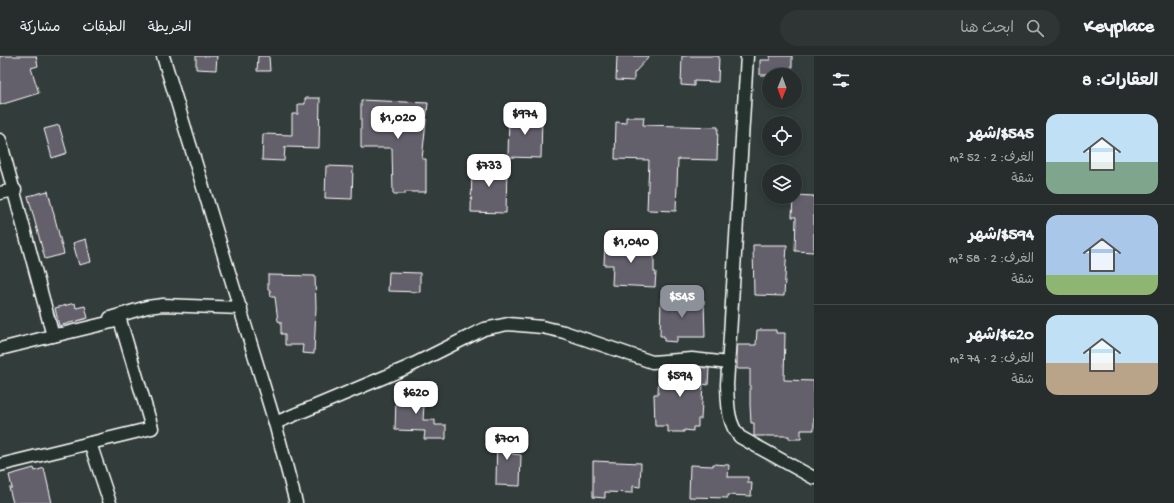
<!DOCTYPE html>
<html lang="ar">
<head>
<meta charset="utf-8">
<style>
	:root { --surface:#262d2c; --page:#2e3534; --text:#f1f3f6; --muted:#a4a8a9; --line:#424948; --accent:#8c9099 }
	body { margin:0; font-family:"Gochi Hand","Playpen Sans Arabic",sans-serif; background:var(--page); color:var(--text); direction:rtl; height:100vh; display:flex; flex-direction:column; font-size:15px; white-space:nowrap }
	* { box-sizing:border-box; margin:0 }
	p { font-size:13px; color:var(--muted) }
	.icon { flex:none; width:22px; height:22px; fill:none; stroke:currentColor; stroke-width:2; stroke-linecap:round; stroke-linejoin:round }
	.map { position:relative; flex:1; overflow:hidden; direction:ltr }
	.panel { display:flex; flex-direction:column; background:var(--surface); width:360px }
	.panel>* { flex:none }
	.needle { width:26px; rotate:181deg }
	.buttons { position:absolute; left:762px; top:12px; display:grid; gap:8px }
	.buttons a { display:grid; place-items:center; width:40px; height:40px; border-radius:50%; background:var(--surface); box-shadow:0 2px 6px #0003,0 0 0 1px var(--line); font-size:20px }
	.price { position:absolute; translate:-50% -34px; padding:0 9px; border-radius:8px; background:#fff; color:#222; font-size:13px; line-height:26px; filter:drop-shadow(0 1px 2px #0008) }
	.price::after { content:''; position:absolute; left:50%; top:24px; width:12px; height:9px; margin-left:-6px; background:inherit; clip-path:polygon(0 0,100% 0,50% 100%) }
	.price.on { background:var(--accent); color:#fff }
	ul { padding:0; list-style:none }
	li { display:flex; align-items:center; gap:12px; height:100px; padding:0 16px }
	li+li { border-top:1px solid var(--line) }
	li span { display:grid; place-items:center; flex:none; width:112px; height:80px; border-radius:12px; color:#555 }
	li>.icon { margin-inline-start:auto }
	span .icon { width:48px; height:48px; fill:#fffc; stroke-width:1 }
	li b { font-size:17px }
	h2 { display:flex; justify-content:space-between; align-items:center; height:48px; padding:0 16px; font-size:17px }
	header { display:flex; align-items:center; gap:24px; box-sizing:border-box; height:56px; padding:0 20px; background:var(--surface); border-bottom:1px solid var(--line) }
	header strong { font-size:19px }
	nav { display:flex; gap:22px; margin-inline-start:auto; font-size:14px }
	.search { width:280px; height:36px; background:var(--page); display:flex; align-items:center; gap:10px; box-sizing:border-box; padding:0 14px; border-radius:22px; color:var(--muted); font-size:15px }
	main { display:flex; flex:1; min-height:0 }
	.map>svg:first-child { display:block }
</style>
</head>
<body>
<header>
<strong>Keyplace</strong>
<div class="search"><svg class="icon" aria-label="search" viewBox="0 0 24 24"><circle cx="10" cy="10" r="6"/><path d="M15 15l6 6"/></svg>ابحث هنا</div>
<nav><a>الخريطة</a><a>الطبقات</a><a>مشاركة</a></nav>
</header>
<main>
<section class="panel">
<h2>العقارات: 8<svg class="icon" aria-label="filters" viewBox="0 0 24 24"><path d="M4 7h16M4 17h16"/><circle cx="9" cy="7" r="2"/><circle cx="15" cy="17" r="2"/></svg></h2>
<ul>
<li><span style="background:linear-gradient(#bfe0f5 60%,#7fa58c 0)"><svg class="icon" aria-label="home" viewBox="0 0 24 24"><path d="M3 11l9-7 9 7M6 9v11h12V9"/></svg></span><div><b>$545/شهر</b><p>الغرف: 2 · 52 m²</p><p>شقة</p></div></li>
<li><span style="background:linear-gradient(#a9c7e8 75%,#8fb573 0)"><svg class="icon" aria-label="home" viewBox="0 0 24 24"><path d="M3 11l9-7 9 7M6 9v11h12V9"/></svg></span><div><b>$594/شهر</b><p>الغرف: 2 · 58 m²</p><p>شقة</p></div></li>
<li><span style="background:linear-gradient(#bfe0f5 60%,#b9a48a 0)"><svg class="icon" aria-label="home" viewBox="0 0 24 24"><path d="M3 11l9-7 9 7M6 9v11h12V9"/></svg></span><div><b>$620/شهر</b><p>الغرف: 2 · 74 m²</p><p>شقة</p></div></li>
</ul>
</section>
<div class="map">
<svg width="814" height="447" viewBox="0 0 814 447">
	<rect width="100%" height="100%" fill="#323c3a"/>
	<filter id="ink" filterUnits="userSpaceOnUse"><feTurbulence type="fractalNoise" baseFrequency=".025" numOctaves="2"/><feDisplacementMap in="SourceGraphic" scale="8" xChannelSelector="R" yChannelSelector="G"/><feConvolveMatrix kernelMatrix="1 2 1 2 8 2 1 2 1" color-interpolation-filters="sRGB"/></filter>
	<g filter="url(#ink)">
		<g fill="#64606c" stroke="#fff">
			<polygon points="0,0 36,0 38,10 31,12 39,37 0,49"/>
			<polygon points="196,0 217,0 216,14 196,13"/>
			<polygon points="258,0 269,0 270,15 257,15"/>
			<polygon points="617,0 650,0 634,17 634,25 616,24"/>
			<polygon points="682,0 719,0 718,26 694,25 694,30 681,29"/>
			<polygon points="770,0 792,0 792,19 760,19 760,4 770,4"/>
			<polygon points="305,42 320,42 319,92 285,91 284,105 262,104 263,78 292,79 292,58 298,58 298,48 305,48"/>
			<polygon points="361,44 428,47 422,103 426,103 426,136 405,136 405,138 393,138 392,92 361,92"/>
			<polygon points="509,58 542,59 541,102 508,101"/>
			<polygon points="626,61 644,61 643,69 718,71 717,104 678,103 676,155 647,154 649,104 615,103 616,66 626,67"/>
			<polygon points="59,69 67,97 52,102 44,73"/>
			<polygon points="472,108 507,109 506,157 471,156"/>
			<polygon points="326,110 353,111 352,143 325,142"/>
			<polygon points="48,135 64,198 45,203 28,140"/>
			<polygon points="795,139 814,140 814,196 795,195 796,161 792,161 793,141"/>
			<polygon points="86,183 91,206 79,209 73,187"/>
			<polygon points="605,187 654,188 654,216 656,216 655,231 612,229 613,209 604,209"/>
			<polygon points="753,189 787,189 784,240 754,239"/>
			<polygon points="389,216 420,217 420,236 388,235"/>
			<polygon points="268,219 315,220 316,251 314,298 302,297 303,289 285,289 285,278 281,278 281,266 278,265 275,241 271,241 270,234 268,233"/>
			<polygon points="661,242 704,244 705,281 677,281 677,286 664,285 664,280 660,280"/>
			<polygon points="75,247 76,252 85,250 88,262 59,270 55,252"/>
			<polygon points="757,274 776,274 776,277 785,277 784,324 814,325 814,374 801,374 801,383 789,383 789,380 754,380 754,367 751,367 750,349 750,313 737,313 737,289 756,289"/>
			<polygon points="692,311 709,312 708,329 703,328 701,363 698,363 698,371 693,371 693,375 684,374 684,376 668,376 668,370 655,370 654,338 658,338 659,313"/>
			<polygon points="402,332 425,333 423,364 435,364 435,369 446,369 446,383 424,383 425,375 395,374 396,341 402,341"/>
			<polygon points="497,374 513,375 512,398 521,399 520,430 496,429"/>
			<polygon points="593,405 641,407 640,431 633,430 633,437 605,436 605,442 593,441"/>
			<polygon points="713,408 729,409 728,421 748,421 748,427 752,427 751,440 728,439 728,442 689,441 690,409 713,410"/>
			<polygon points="34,412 35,415 44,412 52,447 13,447 9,432 12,432 9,419"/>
		</g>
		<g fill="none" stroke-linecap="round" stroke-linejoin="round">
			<defs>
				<g id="street">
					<polyline points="163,0 275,367 296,447"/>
					<path d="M747 0 727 329C728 347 727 367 740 381L814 422"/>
					<polyline points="0,84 53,280 120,264 152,372 0,409"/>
					<polyline points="0,137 15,134"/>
					<polyline points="110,262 147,251 163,249 241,252"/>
					<polyline points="0,293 60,278"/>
					<polyline points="275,367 406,312 484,273 508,268 542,271 564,276 652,306 692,303 729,307"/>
					<polyline points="90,387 110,447"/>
				</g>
			</defs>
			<use href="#street" stroke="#fff" stroke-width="15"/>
			<use href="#street" stroke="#26332d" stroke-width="12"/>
		</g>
	</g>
</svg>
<div class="buttons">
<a><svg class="needle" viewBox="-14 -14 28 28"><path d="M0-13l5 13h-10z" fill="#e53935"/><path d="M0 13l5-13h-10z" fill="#a4a8a9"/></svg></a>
<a><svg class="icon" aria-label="locate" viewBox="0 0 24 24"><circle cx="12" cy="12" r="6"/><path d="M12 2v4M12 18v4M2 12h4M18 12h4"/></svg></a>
<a><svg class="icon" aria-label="layers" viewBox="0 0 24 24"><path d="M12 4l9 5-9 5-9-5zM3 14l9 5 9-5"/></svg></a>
</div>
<b class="price" style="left:525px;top:80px">$974</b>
<b class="price" style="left:398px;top:84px">$1,020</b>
<b class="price" style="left:489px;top:132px">$733</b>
<b class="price" style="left:631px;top:208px">$1,040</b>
<b class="price on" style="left:682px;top:263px">$545</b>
<b class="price" style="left:680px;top:342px">$594</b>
<b class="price" style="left:416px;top:359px">$620</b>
<b class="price" style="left:507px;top:405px">$701</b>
</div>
</main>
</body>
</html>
